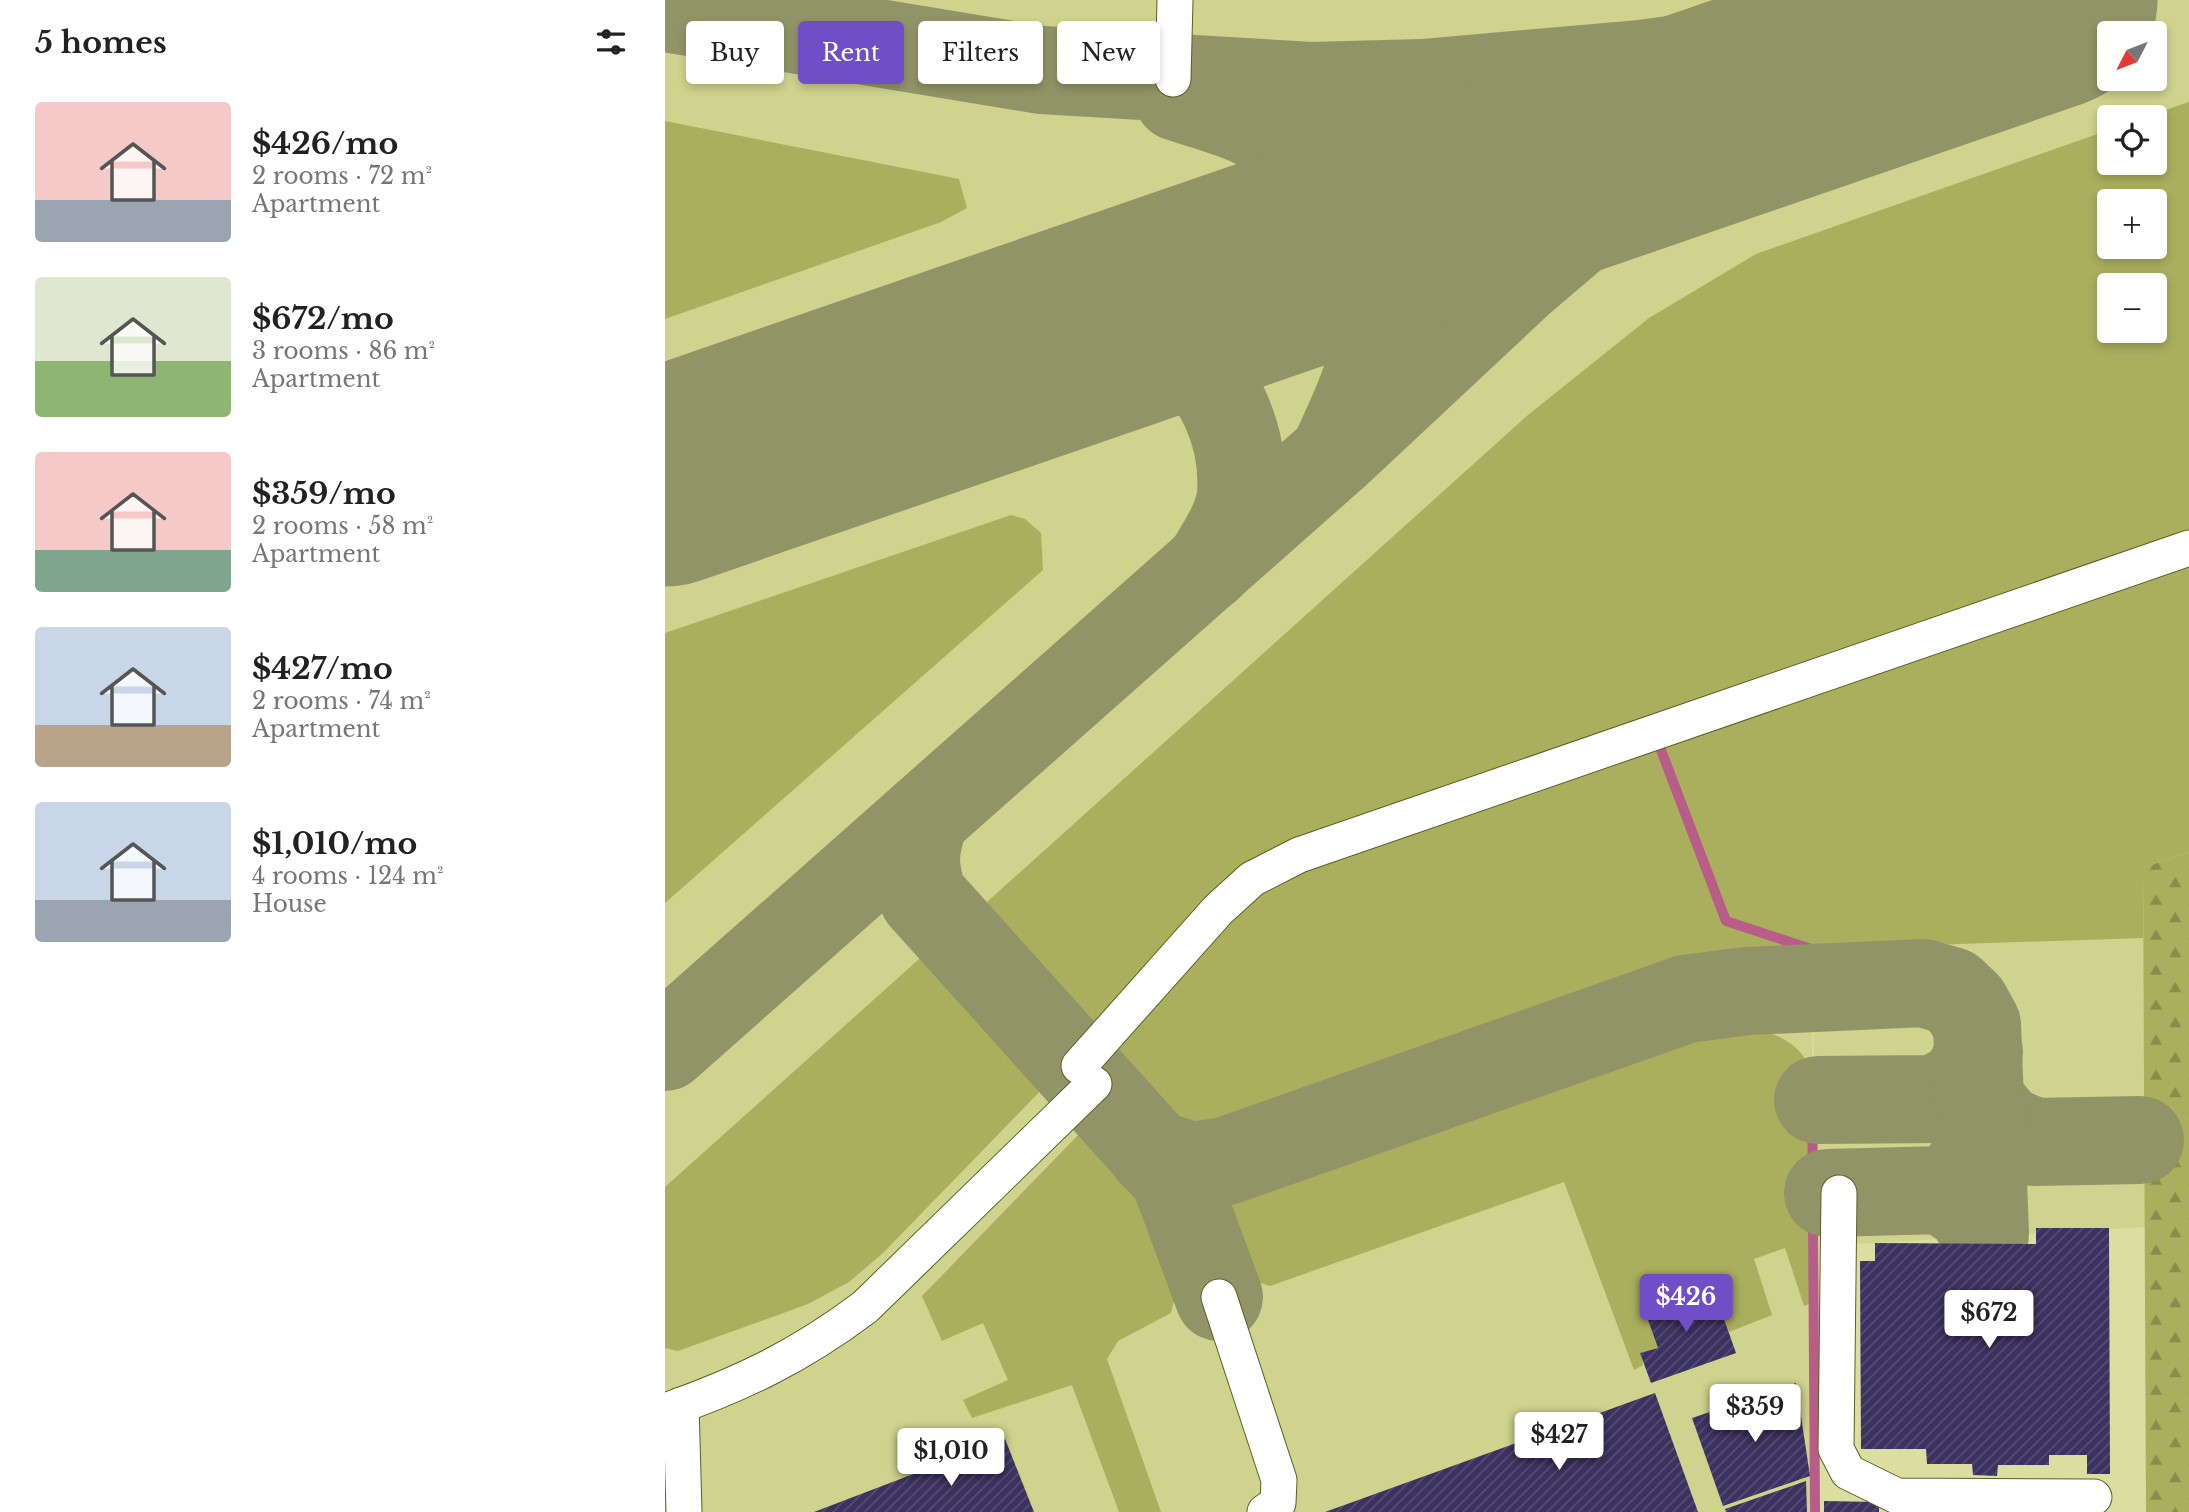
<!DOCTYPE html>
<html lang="en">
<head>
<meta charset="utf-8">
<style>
	:root { --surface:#fff; --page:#f2f2f2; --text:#222; --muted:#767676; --accent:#704ec7 }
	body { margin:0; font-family:"Libre Baskerville",serif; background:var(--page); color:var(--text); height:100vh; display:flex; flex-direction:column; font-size:26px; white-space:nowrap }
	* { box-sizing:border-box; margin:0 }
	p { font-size:23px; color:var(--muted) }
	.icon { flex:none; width:38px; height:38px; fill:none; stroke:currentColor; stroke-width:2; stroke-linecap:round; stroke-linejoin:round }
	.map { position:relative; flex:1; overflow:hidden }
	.drawer { display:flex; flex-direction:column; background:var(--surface); width:665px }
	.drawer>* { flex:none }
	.top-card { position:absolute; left:21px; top:21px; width:665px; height:63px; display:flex; gap:14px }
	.needle { width:46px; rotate:228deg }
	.buttons { position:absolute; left:1432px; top:21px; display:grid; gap:14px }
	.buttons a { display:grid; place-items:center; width:70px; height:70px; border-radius:7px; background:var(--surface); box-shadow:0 4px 10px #0003; font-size:35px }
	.price { position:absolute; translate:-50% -60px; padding:0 16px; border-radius:7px; background:#fff; color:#222; font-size:23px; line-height:46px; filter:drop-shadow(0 2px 4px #0008) }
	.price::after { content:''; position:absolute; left:50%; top:42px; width:21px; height:16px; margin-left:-10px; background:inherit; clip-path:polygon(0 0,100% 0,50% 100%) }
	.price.on { background:var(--accent); color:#fff }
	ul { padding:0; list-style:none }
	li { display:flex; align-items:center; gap:21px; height:175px; padding:0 35px }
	li span { display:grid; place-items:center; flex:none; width:196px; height:140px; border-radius:7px; color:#555 }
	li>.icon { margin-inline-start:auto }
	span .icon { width:84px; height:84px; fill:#fffc; stroke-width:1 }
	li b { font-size:30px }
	h2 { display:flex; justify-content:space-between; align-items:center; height:84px; padding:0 35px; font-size:30px }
	.tag { padding:0 24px; border-radius:7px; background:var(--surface); box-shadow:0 4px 10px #0003; font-size:24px; line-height:63px }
	.tag.on { background:var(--accent); color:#fff }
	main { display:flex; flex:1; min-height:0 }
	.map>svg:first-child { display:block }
</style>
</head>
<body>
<main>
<section class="drawer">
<h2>5 homes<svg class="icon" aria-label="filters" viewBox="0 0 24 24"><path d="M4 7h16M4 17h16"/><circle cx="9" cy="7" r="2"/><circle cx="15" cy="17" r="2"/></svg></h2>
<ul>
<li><span style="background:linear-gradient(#f6c9c9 70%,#9aa5b1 0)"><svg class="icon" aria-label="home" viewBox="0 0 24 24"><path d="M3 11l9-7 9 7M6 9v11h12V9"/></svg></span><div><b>$426/mo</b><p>2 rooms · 72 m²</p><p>Apartment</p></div></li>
<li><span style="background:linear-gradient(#dfe7d0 60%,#8fb573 0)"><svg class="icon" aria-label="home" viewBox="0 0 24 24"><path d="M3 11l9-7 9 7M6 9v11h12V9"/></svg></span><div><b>$672/mo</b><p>3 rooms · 86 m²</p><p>Apartment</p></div></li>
<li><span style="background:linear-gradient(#f6c9c9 70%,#7fa58c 0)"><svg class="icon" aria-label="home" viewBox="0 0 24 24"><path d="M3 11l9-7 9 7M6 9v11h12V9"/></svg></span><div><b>$359/mo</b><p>2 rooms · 58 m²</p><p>Apartment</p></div></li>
<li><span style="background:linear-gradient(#c9d6e8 70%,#b9a48a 0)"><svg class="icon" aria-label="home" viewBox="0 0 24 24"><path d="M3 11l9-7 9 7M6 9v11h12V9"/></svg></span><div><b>$427/mo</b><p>2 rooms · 74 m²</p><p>Apartment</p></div></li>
<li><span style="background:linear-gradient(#c9d6e8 70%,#9aa5b1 0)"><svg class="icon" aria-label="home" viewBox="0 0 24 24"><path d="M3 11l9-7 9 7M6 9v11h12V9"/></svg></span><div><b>$1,010/mo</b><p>4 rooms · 124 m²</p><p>House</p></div></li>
</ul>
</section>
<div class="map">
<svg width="1524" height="1512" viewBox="0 0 1524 1512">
	<defs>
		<pattern id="forest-firs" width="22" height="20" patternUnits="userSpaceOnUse" patternTransform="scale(1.75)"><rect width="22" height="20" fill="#aaaf5e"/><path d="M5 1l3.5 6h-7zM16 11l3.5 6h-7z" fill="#898d4b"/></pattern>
		<pattern id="building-hatch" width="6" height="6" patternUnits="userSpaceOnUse" patternTransform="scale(1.75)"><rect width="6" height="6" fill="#3c3261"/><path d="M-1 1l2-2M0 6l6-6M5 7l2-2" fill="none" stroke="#554d71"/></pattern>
	</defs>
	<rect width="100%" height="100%" fill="#dadfa1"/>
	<path fill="#ced38d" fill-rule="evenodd" d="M0 0H1524V852L1478 869 1480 1227 1155 1246 1147 989 1150 1512H0ZM1444 33H1489V79H1444ZM1444 117H1489V163H1444ZM1444 201H1489V247H1444ZM1444 285H1489V331H1444Z"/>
	<g fill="#aaaf5e" fill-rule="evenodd">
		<path d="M1524 102V540L631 850 423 1038 312 911 863 415 984 318 1091 254 1444 130V163H1489V117H1480ZM1444 201H1489V247H1444ZM1444 285H1489V331H1444Z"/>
		<polygon points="0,121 294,179 302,208 276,222 0,319"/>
		<polygon points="346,515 360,519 376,533 378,570 0,903 0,633"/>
		<path d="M1524 556V852L1478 868V938L1146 949 1142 956H1116L1036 968 589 1129C571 1135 550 1145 531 1144 500 1141 455 1074 435 1051L590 884Z"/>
		<polygon points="263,951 290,974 385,1081 218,1253 184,1282 143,1304 13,1351 0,1348 0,1187"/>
		<path d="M1053 1021C1090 1027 1131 1033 1147 1071L1149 1302 1139 1306 1120 1248 1089 1259 1107 1315 1064 1332 1047 1285 979 1310 993 1348 976 1353 978 1365 969 1370 899 1182 605 1286C570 1277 554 1243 548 1209L562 1193 619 1169Z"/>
		<path d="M420 1128C465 1169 505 1219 512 1282 513 1291 508 1304 506 1313L453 1341 442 1359 496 1512H454L407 1385 307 1418 298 1400 343 1380 318 1323 277 1341 257 1296Z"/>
	</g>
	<polygon fill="url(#forest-firs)" points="1524,852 1524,1512 1481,1512 1478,868"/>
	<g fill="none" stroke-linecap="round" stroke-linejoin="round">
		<g stroke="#b85d87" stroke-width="10">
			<polyline points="996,750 1061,921 1146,949"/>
			<polyline points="1147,1071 1150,1512"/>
		</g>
		<g stroke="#909466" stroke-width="88">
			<polyline points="0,8 377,70 646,86 758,83 975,64 1146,41 1338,0"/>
			<path d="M513 97C543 107 580 116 607 134 675 178 712 260 706 340 705 350 706 362 703 372 696 398 682 425 671 450"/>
			<path d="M447 323C464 328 488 332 503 341 553 374 580 435 576 494 574 520 556 545 543 567"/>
			<path d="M260 817C249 850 248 864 258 897L509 1176 554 1297"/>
			<polyline points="0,1047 670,454 855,281 936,212 1007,164 1108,109 1223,55"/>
			<polyline points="1153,1100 1271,1099 1293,1087 1305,1073 1314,1052"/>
			<polyline points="1315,1100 1339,1129 1369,1142 1475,1140"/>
			<polyline points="488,1154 527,1166 561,1161 1021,999 1082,991 1258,983 1286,991 1301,1005 1312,1025 1320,1234 1304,1208 1278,1190"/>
			<polyline points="1163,1193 1278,1190 1298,1177 1315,1146"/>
		</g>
		<polyline stroke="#909466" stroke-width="219" points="0,477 1383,0"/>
	</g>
	<g fill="url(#building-hatch)">
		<polygon points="1371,1228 1444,1228 1445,1474 1422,1474 1422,1455 1384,1455 1384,1465 1333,1465 1332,1476 1308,1475 1307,1464 1262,1464 1261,1449 1196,1449 1195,1261 1210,1261 1210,1243 1371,1244"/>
		<polygon points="1047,1285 1071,1353 986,1383 975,1353 993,1348 979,1309"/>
		<polygon points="1131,1383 1145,1476 1058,1506 1027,1418"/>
		<polygon points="990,1393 1033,1512 660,1512"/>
		<polygon points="340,1439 369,1512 149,1512"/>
		<polygon points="1141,1481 1142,1512 1061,1512 1060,1509"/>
		<polygon points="1159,1501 1214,1502 1214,1512 1159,1512"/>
	</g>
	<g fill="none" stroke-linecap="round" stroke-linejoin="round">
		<defs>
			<g id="minor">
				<polyline points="508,79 510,0"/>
				<polyline points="414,1066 553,910 587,879 634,855 1524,548"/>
				<polyline points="1174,1193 1171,1449 1183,1472 1232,1496 1429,1497"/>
				<polyline points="554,1297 614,1480 613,1503 600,1512"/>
				<polyline points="16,1405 19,1512"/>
				<path d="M0 1411C77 1384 135 1356 200 1307L429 1084"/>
			</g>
		</defs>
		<use href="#minor" stroke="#5c5f24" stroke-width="37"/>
		<use href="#minor" stroke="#fff" stroke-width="35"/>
	</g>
</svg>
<div class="buttons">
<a><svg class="needle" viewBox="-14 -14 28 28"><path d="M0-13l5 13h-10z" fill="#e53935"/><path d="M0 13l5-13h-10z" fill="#767676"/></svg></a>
<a><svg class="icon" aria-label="locate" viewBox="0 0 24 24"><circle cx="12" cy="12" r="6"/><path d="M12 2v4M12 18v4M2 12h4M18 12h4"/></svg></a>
<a>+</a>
<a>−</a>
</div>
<b class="price on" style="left:1021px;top:1334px">$426</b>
<b class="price" style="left:1324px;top:1350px">$672</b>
<b class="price" style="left:1090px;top:1444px">$359</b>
<b class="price" style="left:894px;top:1472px">$427</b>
<b class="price" style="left:286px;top:1488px">$1,010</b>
<div class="top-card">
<a class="tag">Buy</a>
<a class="tag on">Rent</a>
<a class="tag">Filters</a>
<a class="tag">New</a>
</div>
</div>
</main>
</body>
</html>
